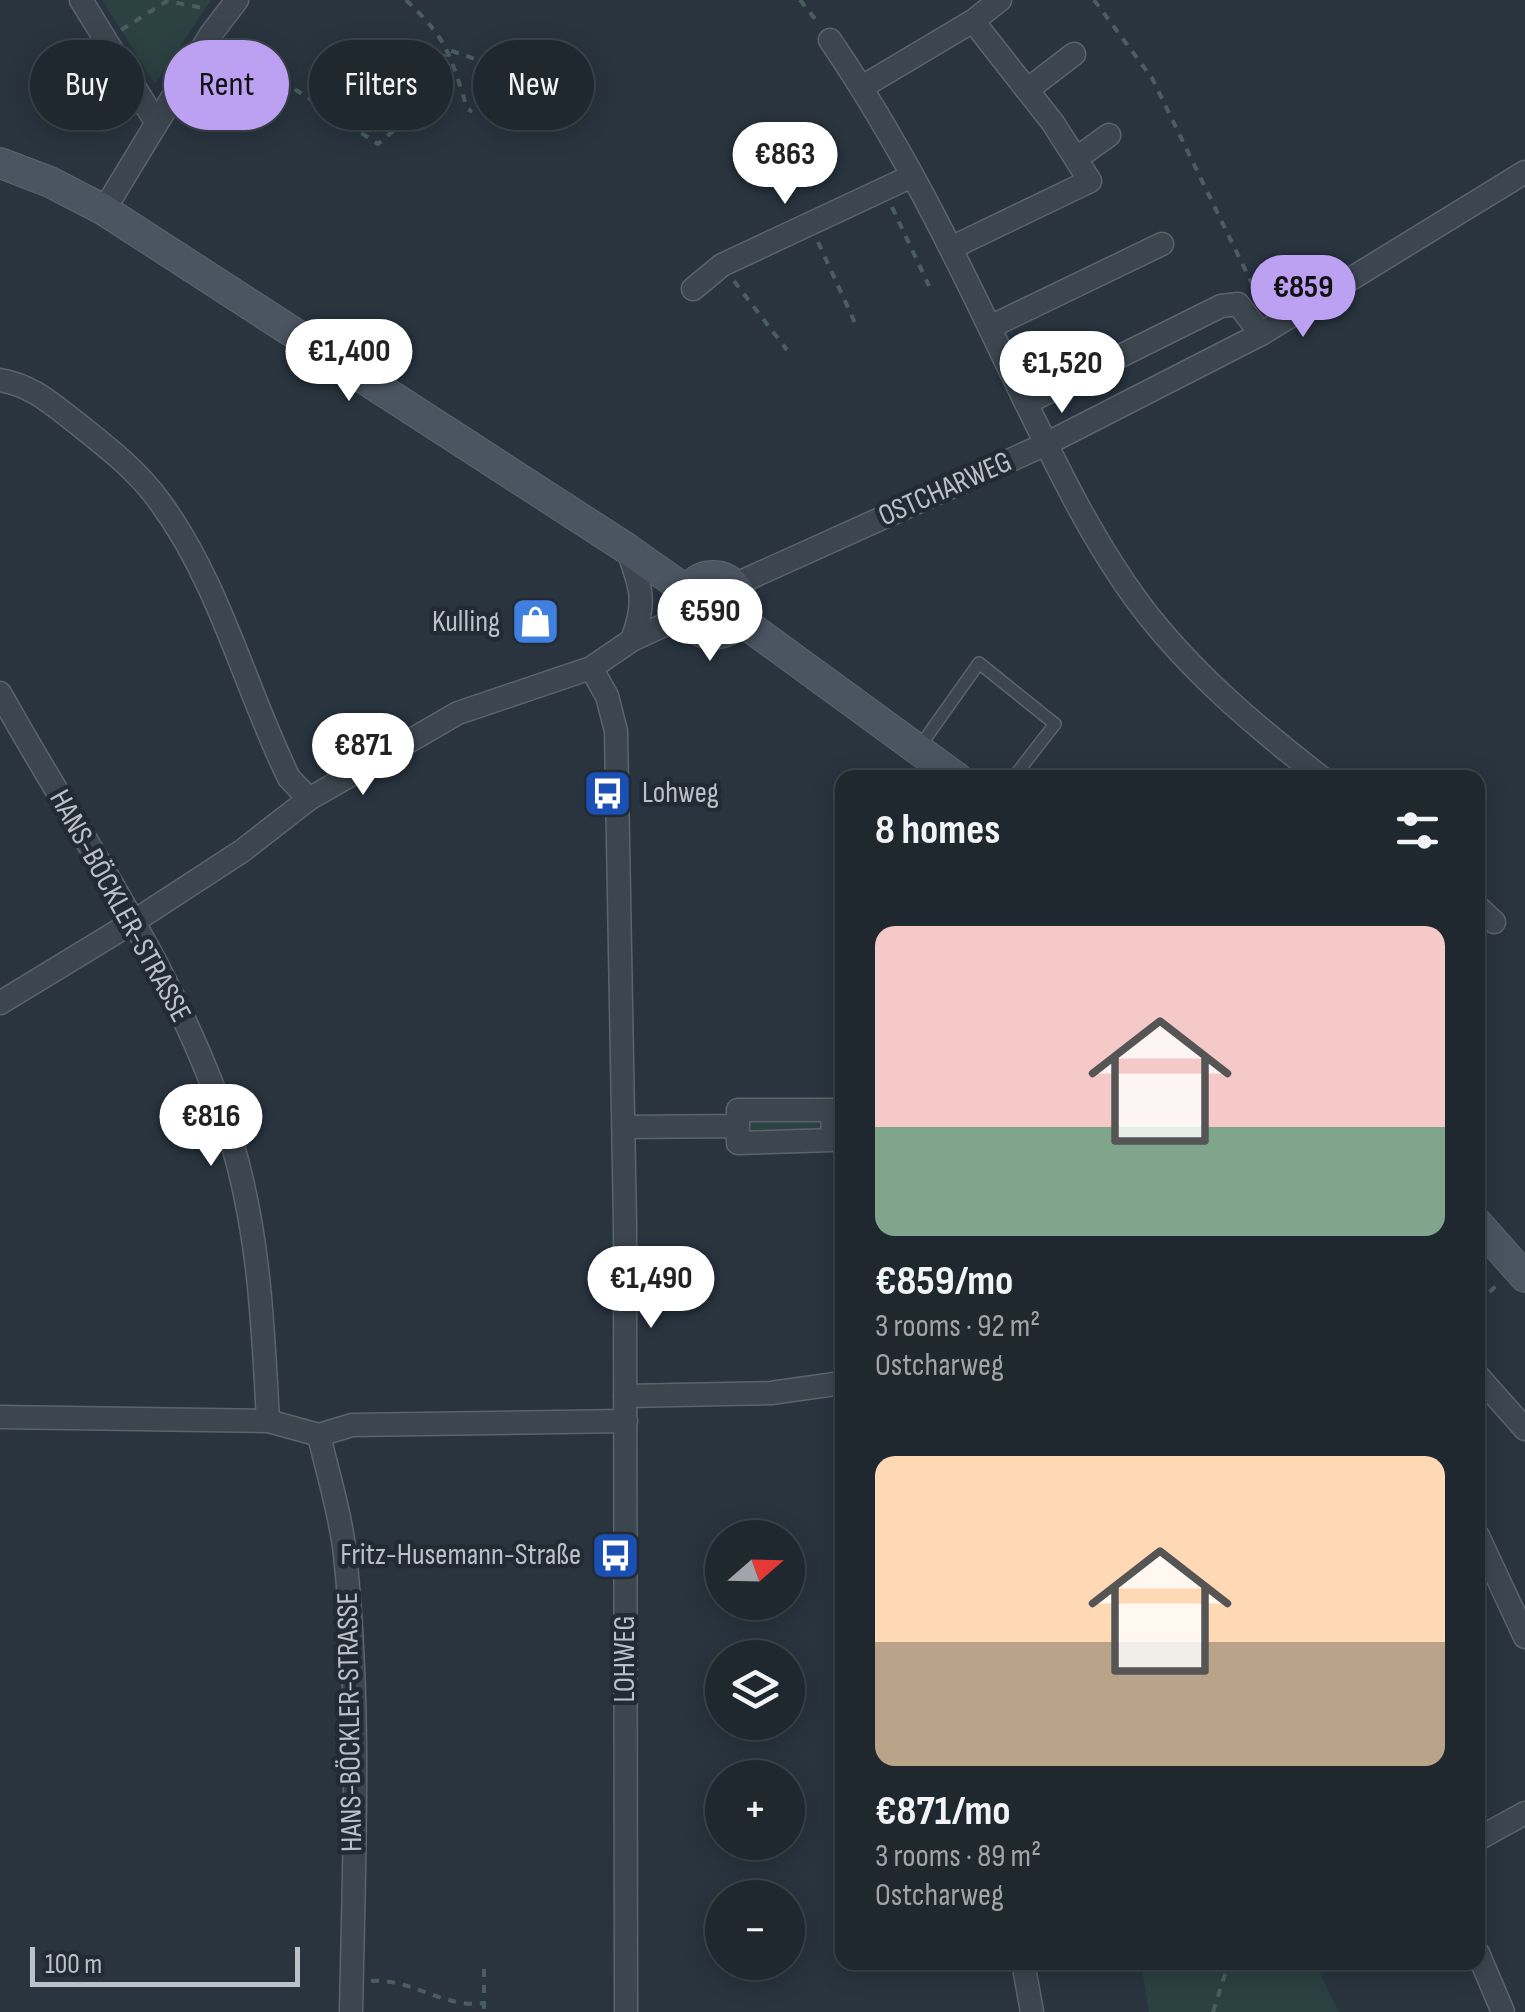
<!DOCTYPE html>
<html lang="en">
<head>
<meta charset="utf-8">
<style>
	:root { --surface:#1f272f; --page:#272f37; --text:#f1f3f6; --muted:#a1a5aa; --line:#3c444b; --accent:#bca0f2 }
	body { margin:0; font-family:"Sofia Sans Condensed",sans-serif; background:var(--page); color:var(--text); height:100vh; display:flex; flex-direction:column; font-size:38px; white-space:nowrap }
	* { box-sizing:border-box; margin:0 }
	p { font-size:32px; color:var(--muted) }
	.icon { flex:none; width:55px; height:55px; fill:none; stroke:currentColor; stroke-width:2; stroke-linecap:round; stroke-linejoin:round }
	.map { position:relative; flex:1; overflow:hidden }
	.details { position:absolute; left:835px; top:770px; width:650px; height:1200px; display:flex; flex-direction:column; background:var(--surface); border-radius:20px; box-shadow:0 5px 25px #0003,0 0 0 2px var(--line) }
	.details>* { flex:none }
	.banner { position:absolute; left:30px; top:40px; width:655px; height:90px; display:flex; gap:20px }
	.needle { width:65px; rotate:70deg }
	.controls { position:absolute; left:705px; top:1520px; display:grid; gap:20px }
	.controls a { display:grid; place-items:center; width:100px; height:100px; border-radius:50%; background:var(--surface); box-shadow:0 5px 25px #0003,0 0 0 2px var(--line); font-size:50px }
	.scale { position:absolute; left:30px; bottom:25px; width:270px; box-sizing:border-box; padding-left:10px; border:5px solid #bac1c9; border-top:0; font-size:28px; line-height:35px; white-space:nowrap; color:#bac1c9; -webkit-text-stroke:8px #222b34; paint-order:stroke }
	.price { position:absolute; translate:-50% -85px; padding:0 22px; border-radius:35px; background:#fff; color:#222; font-size:32px; line-height:65px; filter:drop-shadow(0 2px 5px #0008) }
	.price::after { content:''; position:absolute; left:50%; top:60px; width:30px; height:22px; margin-left:-15px; background:inherit; clip-path:polygon(0 0,100% 0,50% 100%) }
	.price.active { background:var(--accent); color:#111 }
	ul { padding:0; list-style:none }
	li { display:grid; align-content:center; gap:20px; height:530px; padding:0 40px }
	li span { display:grid; place-items:center; height:310px; border-radius:20px; color:#555 }
	li>.icon { margin-inline-start:auto }
	span .icon { width:180px; height:180px; fill:#fffc; stroke-width:1 }
	li b { font-size:42px }
	h2 { display:flex; justify-content:space-between; align-items:center; height:120px; padding:0 40px; font-size:42px }
	.chip { padding:0 35px; border-radius:45px; background:var(--surface); box-shadow:0 5px 25px #0003,0 0 0 2px var(--line); font-size:35px; line-height:90px }
	.chip.active { background:var(--accent); color:#111 }
	.map>svg:first-child { display:block }
</style>
</head>
<body>
<div class="map">
<svg width="1525" height="2012" viewBox="0 0 1525 2012">
	<rect width="100%" height="100%" fill="#29343f"/>
	<g fill="#2c4141">
		<polygon points="102,0 211,0 155,84"/>
		<polygon points="827,1115 827,1135 747,1135 747,1116"/>
		<polygon points="1141,1963 1315,1963 1339,2012 1149,2012"/>
	</g>
	<g fill="none" stroke-linecap="round" stroke-linejoin="round">
		<defs>
			<polyline id="service" points="918,749 979,663 1055,724 1013,778"/>
			<g id="minor">
				<polyline points="81,0 156,122"/>
				<polyline points="973,21 1000,0"/>
				<path d="M830 40C899 141 953 250 1005 360 1046 443 1085 531 1141 606 1191 672 1256 727 1322 778"/>
				<polyline points="862,87 973,21 1053,123 1090,181 951,248"/>
				<polyline points="1027,90 1074,54"/>
				<polyline points="1077,158 1109,135"/>
				<polyline points="104,210 211,34 237,0"/>
				<polyline points="693,289 722,265 912,176"/>
				<polyline points="990,327 1162,244"/>
				<path d="M0 380C32 385 53 405 78 424 108 448 138 471 160 502 220 584 245 688 289 778L309 799"/>
				<polyline points="1026,403 1221,306 1238,304 1261,334"/>
				<path d="M627 548C641 587 647 601 632 640"/>
				<polyline points="734,585 1046,444 1261,334 1525,172"/>
				<polyline points="591,668 607,696 616,731 625,1224 626,2012"/>
				<path d="M0 693C80 837 181 978 230 1136 259 1229 263 1324 268 1421"/>
				<polyline points="1478,907 1494,922"/>
				<polyline points="0,1003 133,922 242,851 309,799 458,713 591,668 632,640 686,615"/>
				<polyline points="624,1127 738,1126 738,1143 833,1140 832,1110 738,1110 738,1126"/>
				<polyline points="1478,1376 1525,1429"/>
				<polyline points="625,1396 771,1393 842,1383"/>
				<polyline points="0,1417 268,1421 319,1435 352,1425 626,1421"/>
				<path d="M319 1435C328 1475 341 1515 345 1555 361 1706 354 1860 351 2012"/>
				<polyline points="1478,1536 1525,1637"/>
				<polyline points="1478,1839 1525,1813"/>
				<polyline points="1478,1953 1503,2012"/>
				<polyline points="1023,1962 1032,2012"/>
			</g>
			<g id="secondary">
				<polyline points="0,163 50,182 104,210 626,548 687,591"/>
				<circle cx="713" cy="605" r="29"/>
				<polyline points="739,619 957,778"/>
				<polyline points="1478,1224 1525,1277"/>
			</g>
		</defs>
		<use href="#service" stroke="#5b646c" stroke-width="14"/>
		<use href="#minor" stroke="#5b646c" stroke-width="25"/>
		<use href="#secondary" stroke="#5b646c" stroke-width="32"/>
		<g stroke="#4b5e5f" stroke-width="4" stroke-dasharray="8 8" stroke-linecap="butt">
			<path d="M406 0C448 40 450 54 467 108L472 112"/>
			<polyline points="800,0 819,24"/>
			<polyline points="1094,0 1152,78 1256,292"/>
			<polyline points="121,30 167,1 208,9"/>
			<polyline points="228,45 378,144 416,111 417,93 449,50 504,69 524,81 514,98"/>
			<polyline points="892,207 929,286"/>
			<polyline points="818,242 856,325"/>
			<polyline points="734,281 787,350"/>
			<polyline points="1478,1303 1500,1282"/>
			<polyline points="484,1969 484,2012"/>
			<path d="M371 1981C412 1978 444 2009 484 2003"/>
			<polyline points="1213,2012 1229,1962"/>
		</g>
		<use href="#service" stroke="#3d464f" stroke-width="11"/>
		<use href="#minor" stroke="#3d464f" stroke-width="22"/>
		<use href="#secondary" stroke="#4b5562" stroke-width="30"/>
	</g>
	<defs>
		<symbol id="shop-square" viewBox="-11 -11 22 22"><rect x="-9" y="-9" width="18" height="18" rx="4" fill="#3f7fe0" stroke="#222b34"/><path d="M-5-2.5h2.3a2.7 3.5 0 0 1 5.4 0H5L5.5 6h-11ZM-1.5-2.5h3a1.5 2.3 0 0 0-3 0Z" fill="#fff"/></symbol>
		<symbol id="bus-square" viewBox="-11 -11 22 22"><rect x="-9" y="-9" width="18" height="18" rx="4" fill="#1a4fb4" stroke="#222b34"/><path d="M-5-6H5V4H4V6H2V4H-2V6H-4V4H-5ZM-3.5-4V0h7V-4ZM-3.5 1.2v1.5H-2V1.2ZM2 1.2v1.5H3.5V1.2Z" fill="#fff"/></symbol>
	</defs>
	<g fill-rule="evenodd">
		<use href="#shop-square" x="508" y="594" width="55" height="55"/>
		<use href="#bus-square" x="580" y="766" width="55" height="55"/>
		<use href="#bus-square" x="588" y="1528" width="55" height="55"/>
	</g>
	<g text-anchor="middle" dominant-baseline="central" stroke-width="9" stroke-linejoin="round" paint-order="stroke">
		<g font-size="30" fill="#bac1c9" stroke="#222b34">
			<text transform="translate(945 489) rotate(-24)">OSTCHARWEG</text>
			<text transform="translate(120 906) rotate(61)">HANS-BÖCKLER-STRASSE</text>
			<text transform="translate(625 1659) rotate(-90)">LOHWEG</text>
			<text transform="translate(350 1722) rotate(-91)">HANS-BÖCKLER-STRASSE</text>
		</g>
		<g font-size="30" fill="#bac1c9" stroke="#222b34" text-anchor="end">
			<text x="500" y="622">Kulling</text>
			<text x="642" y="793" text-anchor="start">Lohweg</text>
			<text x="581" y="1555">Fritz-Husemann-Straße</text>
		</g>
	</g>
</svg>
<div class="controls">
<a><svg class="needle" viewBox="-14 -14 28 28"><path d="M0-13l5 13h-10z" fill="#e53935"/><path d="M0 13l5-13h-10z" fill="#a1a5aa"/></svg></a>
<a><svg class="icon" aria-label="layers" viewBox="0 0 24 24"><path d="M12 4l9 5-9 5-9-5zM3 14l9 5 9-5"/></svg></a>
<a>+</a>
<a>−</a>
</div>
<div class="scale">100 m</div>
<b class="price" style="left:785px;top:207px">€863</b>
<b class="price active" style="left:1303px;top:340px">€859</b>
<b class="price" style="left:349px;top:404px">€1,400</b>
<b class="price" style="left:1062px;top:416px">€1,520</b>
<b class="price" style="left:710px;top:664px">€590</b>
<b class="price" style="left:363px;top:798px">€871</b>
<b class="price" style="left:211px;top:1169px">€816</b>
<b class="price" style="left:651px;top:1331px">€1,490</b>
<div class="banner">
<a class="chip">Buy</a>
<a class="chip active">Rent</a>
<a class="chip">Filters</a>
<a class="chip">New</a>
</div>
<section class="details">
<h2>8 homes<svg class="icon" aria-label="filters" viewBox="0 0 24 24"><path d="M4 7h16M4 17h16"/><circle cx="9" cy="7" r="2"/><circle cx="15" cy="17" r="2"/></svg></h2>
<ul>
<li><span style="background:linear-gradient(#f6c9c9 65%,#7fa58c 0)"><svg class="icon" aria-label="home" viewBox="0 0 24 24"><path d="M3 11l9-7 9 7M6 9v11h12V9"/></svg></span><div><b>€859/mo</b><p>3 rooms · 92 m²</p><p>Ostcharweg</p></div></li>
<li><span style="background:linear-gradient(#ffd9b3 60%,#b9a48a 0)"><svg class="icon" aria-label="home" viewBox="0 0 24 24"><path d="M3 11l9-7 9 7M6 9v11h12V9"/></svg></span><div><b>€871/mo</b><p>3 rooms · 89 m²</p><p>Ostcharweg</p></div></li>
</ul>
</section>
</div>
</body>
</html>
